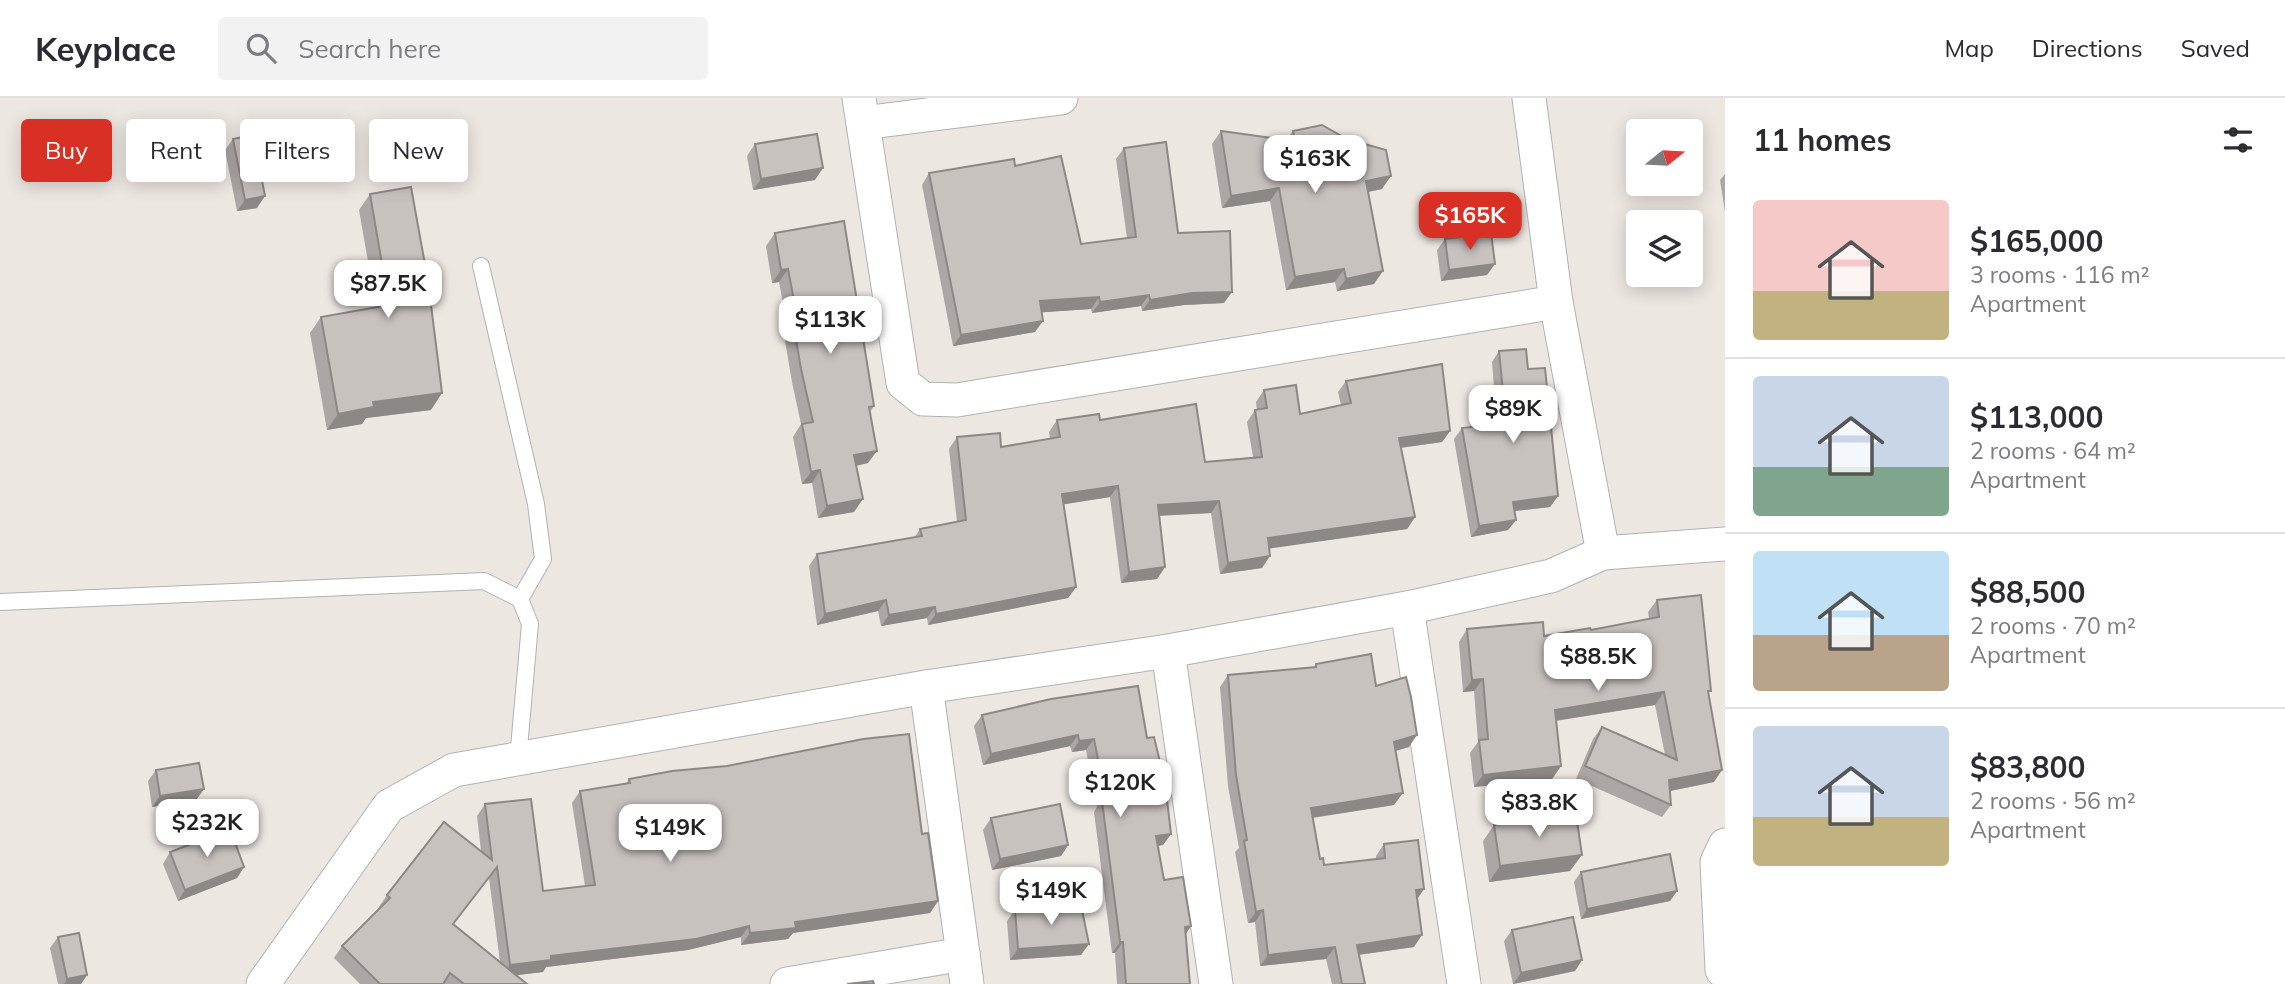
<!DOCTYPE html>
<html lang="en">
<head>
<meta charset="utf-8">
<style>
	:root { --surface:#fff; --page:#f2f2f3; --text:#2b2b33; --muted:#7c7c81; --line:#e1e1e2; --accent:#d93025 }
	body { margin:0; font-family:Mulish,sans-serif; background:var(--page); color:var(--text); height:100vh; display:flex; flex-direction:column; font-size:26px; white-space:nowrap }
	* { box-sizing:border-box; margin:0 }
	p { font-size:23px; color:var(--muted) }
	.icon { flex:none; width:38px; height:38px; fill:none; stroke:currentColor; stroke-width:2; stroke-linecap:round; stroke-linejoin:round }
	.map { position:relative; flex:1; overflow:hidden }
	.side { display:flex; flex-direction:column; background:var(--surface); width:560px }
	.side>* { flex:none }
	.hud { position:absolute; left:21px; top:21px; width:665px; height:63px; display:flex; gap:14px }
	.needle { width:46px; rotate:72deg }
	.buttons { position:absolute; left:1626px; top:21px; display:grid; gap:14px }
	.buttons a { display:grid; place-items:center; width:77px; height:77px; border-radius:7px; background:var(--surface); box-shadow:0 4px 18px #0003; font-size:35px }
	.price { position:absolute; translate:-50% -60px; padding:0 16px; border-radius:14px; background:#fff; color:#222; font-size:23px; line-height:46px; filter:drop-shadow(0 2px 4px #0008) }
	.price::after { content:''; position:absolute; left:50%; top:42px; width:21px; height:16px; margin-left:-10px; background:inherit; clip-path:polygon(0 0,100% 0,50% 100%) }
	.price.active { background:var(--accent); color:#fff }
	ul { padding:0; list-style:none }
	li { display:flex; align-items:center; gap:21px; height:175px; padding:0 28px }
	li+li { border-top:2px solid var(--line) }
	li span { display:grid; place-items:center; flex:none; width:196px; height:140px; border-radius:7px; color:#555 }
	li>.icon { margin-inline-start:auto }
	span .icon { width:84px; height:84px; fill:#fffc; stroke-width:1 }
	li b { font-size:30px }
	h2 { display:flex; justify-content:space-between; align-items:center; height:84px; padding:0 28px; font-size:30px }
	.tag { padding:0 24px; border-radius:7px; background:var(--surface); box-shadow:0 4px 18px #0003; font-size:24px; line-height:63px }
	.tag.active { background:var(--accent); color:#fff }
	header { display:flex; align-items:center; gap:42px; box-sizing:border-box; height:98px; padding:0 35px; background:var(--surface); border-bottom:2px solid var(--line) }
	header strong { font-size:33px }
	nav { display:flex; gap:38px; margin-inline-start:auto; font-size:24px }
	.search { width:490px; height:63px; background:var(--page); display:flex; align-items:center; gap:18px; box-sizing:border-box; padding:0 24px; border-radius:7px; color:var(--muted); font-size:26px }
	main { display:flex; flex:1; min-height:0 }
	.map>svg:first-child { display:block }
</style>
</head>
<body>
<header>
<strong>Keyplace</strong>
<div class="search"><svg class="icon" aria-label="search" viewBox="0 0 24 24"><circle cx="10" cy="10" r="6"/><path d="M15 15l6 6"/></svg>Search here</div>
<nav><a>Map</a><a>Directions</a><a>Saved</a></nav>
</header>
<main>
<div class="map">
<svg width="1725" height="886" viewBox="0 0 1725 886">
	<rect width="100%" height="100%" fill="#ede7e2"/>
	<g fill="none" stroke-linecap="round" stroke-linejoin="round">
		<defs>
			<g id="service">
				<polyline points="481,168 536,406 543,461 520,501"/>
				<polyline points="0,504 484,483 520,501 530,526 518,661"/>
			</g>
			<g id="minor">
				<polyline points="859,0 903,285 923,301 957,302 1556,204"/>
				<polyline points="1529,0 1556,204 1603,455 1725,446"/>
				<polyline points="863,25 1061,0"/>
				<polyline points="1407,510 1464,886"/>
				<polyline points="1168,553 1216,886"/>
				<polyline points="963,856 967,886"/>
				<polyline points="1722,872 1717,764 1725,747"/>
				<polyline points="263,886 389,708 454,672 926,589 1168,553 1407,510 1551,478 1603,455"/>
				<polyline points="787,886 963,856 926,589"/>
			</g>
		</defs>
		<use href="#service" stroke="#aeb2b5" stroke-width="18"/>
		<use href="#minor" stroke="#aeb2b5" stroke-width="35"/>
		<use href="#service" stroke="#fff" stroke-width="16"/>
		<use href="#minor" stroke="#fff" stroke-width="33"/>
	</g>
	<g fill="#aca7a4" fill-rule="evenodd">
		<polygon points="1221,33 1286,42 1293,33 1382,91 1368,94 1374,186 1337,193 1335,184 1286,192 1270,103 1222,110 1212,46"/>
		<polygon points="233,41 257,110 237,113 225,52"/>
		<polygon points="755,46 815,82 753,92 747,58"/>
		<polygon points="1124,50 1224,205 1184,207 1142,213 1141,208 1092,215 1091,211 1042,214 1035,234 953,248 922,87 929,75 1015,68 1081,146 1127,140 1116,61"/>
		<polygon points="1725,76 1725,114 1720,82"/>
		<polygon points="370,96 431,312 366,320 362,326 327,332 310,235 321,219 376,209 359,112"/>
		<polygon points="775,135 874,308 870,314 868,365 856,368 854,414 818,420 812,385 802,386 793,339 801,326 792,284 785,243 789,237 779,184 772,185 766,148"/>
		<polygon points="1445,141 1487,177 1441,183 1437,152"/>
		<polygon points="1499,253 1558,398 1550,409 1514,413 1516,422 1508,432 1471,439 1454,341 1462,330 1497,326 1492,264"/>
		<polygon points="1346,283 1450,333 1442,344 1401,350 1415,419 1407,431 1269,450 1262,470 1220,476 1211,415 1159,418 1165,469 1157,481 1121,485 1110,399 1063,406 1076,489 1068,500 928,527 927,520 881,528 878,513 817,527 809,468 817,456 914,440 920,431 957,424 949,351 957,339 1001,349 1050,341 1049,334 1057,322 1100,322 1205,364 1253,359 1247,324 1255,312 1257,312 1256,304 1264,292 1300,316 1341,307 1338,294"/>
		<polygon points="1657,502 1708,597 1714,684 1670,693 1671,707 1662,719 1576,681 1593,641 1602,629 1665,657 1655,607 1556,623 1561,668 1552,681 1474,689 1470,655 1478,644 1474,593 1463,594 1459,544 1467,531 1544,538 1591,532 1649,521 1648,514"/>
		<polygon points="1316,566 1376,588 1409,649 1396,653 1394,707 1313,720 1320,761 1324,767 1376,761 1376,758 1384,746 1417,801 1414,849 1359,857 1365,886 1332,886 1326,861 1260,868 1255,824 1248,825 1235,754 1239,750 1228,688 1220,589 1228,577 1314,569"/>
		<polygon points="982,617 1147,640 1171,736 1163,747 1158,748 1164,782 1186,836 1190,886 1117,886 1115,855 1112,855 1094,714 1097,709 1086,652 1072,654 1070,648 983,667 974,628"/>
		<polygon points="156,672 204,691 196,702 152,709 148,683"/>
		<path d="M629 681 922 736 938 803 930 815 793 835 788 841 741 847V839L688 852 546 869 543 874 516 877 527 886H360L334 860 342 848 380 810 379 809 387 797 481 753 477 718 485 706 543 793 585 788 572 705 580 693 626 686ZM489 780 500 864 453 826Z"/>
		<polygon points="1573,696 1570,773 1489,784 1483,743 1494,727 1559,718 1562,712"/>
		<polygon points="991,720 1068,747 1061,758 992,772 983,732"/>
		<polygon points="170,754 244,769 237,780 178,803 163,766"/>
		<polygon points="1581,774 1677,793 1670,803 1581,821 1574,784"/>
		<polygon points="1015,812 1081,857 1010,862 1007,823"/>
		<polygon points="1512,832 1582,862 1575,873 1513,886 1504,843"/>
		<polygon points="58,839 87,877 81,886 58,886 50,850"/>
	</g>
	<g fill="#8c8886">
		<polygon points="823,70 815,82 753,92 761,81"/>
		<polygon points="1391,78 1382,91 1357,96 1366,83"/>
		<polygon points="1279,90 1270,103 1222,110 1231,98"/>
		<polygon points="265,98 257,110 237,113 245,102"/>
		<polygon points="1495,166 1487,177 1441,183 1449,172"/>
		<polygon points="788,171 779,184 772,185 781,172"/>
		<polygon points="1344,171 1335,184 1286,192 1295,179"/>
		<polygon points="1383,173 1374,186 1337,193 1346,181"/>
		<polygon points="1232,194 1224,205 1184,207 1142,213 1150,202 1192,195"/>
		<polygon points="1149,197 1141,208 1092,215 1100,204"/>
		<polygon points="1099,199 1091,211 1033,215 1040,203"/>
		<polygon points="1043,223 1035,234 953,248 961,237"/>
		<polygon points="442,295 431,312 366,320 362,326 327,332 338,316 373,304"/>
		<polygon points="1450,333 1442,344 1391,351 1399,340"/>
		<polygon points="877,353 868,365 845,370 854,357"/>
		<polygon points="820,372 812,385 802,386 811,374"/>
		<polygon points="1118,388 1110,399 1054,408 1062,396"/>
		<polygon points="1558,398 1550,409 1505,414 1513,404"/>
		<polygon points="863,401 854,414 818,420 827,408"/>
		<polygon points="1219,403 1211,415 1150,418 1158,407"/>
		<polygon points="1415,419 1407,431 1260,452 1268,440"/>
		<polygon points="1516,422 1508,432 1471,439 1479,428"/>
		<polygon points="1270,458 1262,470 1220,476 1228,465"/>
		<polygon points="1165,469 1157,481 1121,485 1129,474"/>
		<polygon points="1076,489 1068,500 928,527 936,516"/>
		<polygon points="886,502 878,513 817,527 825,516"/>
		<polygon points="935,509 927,520 881,528 889,517"/>
		<polygon points="1483,581 1474,593 1463,594 1472,582"/>
		<polygon points="1664,594 1655,607 1546,624 1555,612"/>
		<polygon points="1078,637 1070,648 983,667 991,656"/>
		<polygon points="1417,637 1409,649 1386,655 1394,644"/>
		<polygon points="1094,641 1086,652 1072,654 1079,643"/>
		<polygon points="1561,668 1552,681 1474,689 1483,677"/>
		<polygon points="1722,672 1714,684 1660,695 1669,682"/>
		<polygon points="204,691 196,702 152,709 160,698"/>
		<polygon points="1403,695 1394,707 1303,721 1311,710"/>
		<polygon points="1171,736 1163,747 1148,749 1156,738"/>
		<polygon points="1068,747 1061,758 992,772 1000,761"/>
		<polygon points="1582,757 1570,773 1489,784 1500,768"/>
		<polygon points="244,769 237,780 178,803 185,792"/>
		<polygon points="1424,791 1416,803 1416,792"/>
		<polygon points="1677,793 1670,803 1581,821 1587,811"/>
		<polygon points="938,803 930,815 793,835 788,841 741,847 750,835 795,824"/>
		<polygon points="1263,812 1255,824 1248,825 1256,814"/>
		<polygon points="749,828 741,839 688,852 546,869 543,874 502,879 510,867 551,858"/>
		<polygon points="1191,828 1184,839 1185,829"/>
		<polygon points="1422,837 1414,849 1349,858 1357,847"/>
		<polygon points="1120,844 1123,844 1115,855 1112,855"/>
		<polygon points="1089,846 1081,857 1010,862 1018,851"/>
		<polygon points="1335,849 1326,861 1260,868 1268,857"/>
		<polygon points="1582,862 1575,873 1513,886 1521,875"/>
		<polygon points="87,877 81,886 64,886 67,881"/>
	</g>
	<g fill="#c8c2bf" stroke="#8c8886" stroke-width="2">
		<polygon points="1322,27 1347,41 1386,52 1391,78 1366,83 1383,173 1346,181 1344,171 1295,179 1279,90 1231,98 1221,33 1295,43 1293,33"/>
		<polygon points="817,36 823,70 761,81 755,46"/>
		<polygon points="253,37 265,98 245,102 233,41"/>
		<polygon points="1166,44 1178,135 1230,133 1232,194 1192,195 1150,202 1149,197 1100,204 1099,199 1040,203 1043,223 961,237 929,75 1014,61 1015,68 1061,58 1081,146 1136,139 1124,50"/>
		<polygon points="411,89 428,183 442,295 373,304 374,309 338,316 321,219 389,207 370,96"/>
		<polygon points="844,123 874,308 869,309 877,353 854,357 863,401 827,408 820,372 811,374 802,326 813,324 801,271 794,230 799,229 788,171 781,172 775,135"/>
		<polygon points="1491,135 1495,166 1449,172 1445,141"/>
		<polygon points="1526,251 1528,271 1545,270 1558,398 1513,404 1516,422 1479,428 1462,330 1506,325 1499,253"/>
		<polygon points="1442,266 1450,333 1399,340 1415,419 1268,440 1270,458 1228,465 1219,403 1158,407 1165,469 1129,474 1118,388 1062,396 1076,489 936,516 935,509 889,517 886,502 825,516 817,456 922,438 920,431 966,422 957,339 1000,335 1001,349 1060,339 1057,322 1099,316 1100,322 1196,306 1205,364 1262,359 1255,312 1267,310 1264,292 1296,287 1300,316 1351,305 1346,283"/>
		<polygon points="1701,497 1711,593 1708,593 1722,672 1669,682 1671,707 1585,668 1602,629 1677,662 1664,594 1555,612 1561,668 1483,677 1479,642 1488,641 1483,581 1472,582 1467,531 1543,524 1544,538 1590,530 1591,532 1659,519 1657,502"/>
		<polygon points="1371,556 1376,588 1406,579 1411,599 1417,637 1394,644 1403,695 1311,710 1320,761 1323,760 1324,767 1385,760 1384,746 1418,742 1424,791 1416,792 1422,837 1357,847 1365,886 1342,886 1335,849 1268,857 1263,812 1256,814 1244,743 1247,742 1236,677 1228,577 1316,569 1316,566"/>
		<polygon points="1138,588 1147,640 1154,639 1165,685 1171,736 1156,738 1164,782 1183,779 1191,828 1185,829 1190,886 1126,886 1123,844 1120,844 1102,703 1106,702 1094,641 1079,643 1078,637 991,656 982,617 1051,601"/>
		<polygon points="909,636 922,736 928,735 938,803 795,824 796,830 750,835 749,828 696,841 551,858 551,862 510,867 497,769 453,826 527,886 464,886 450,875 443,886 380,886 342,848 390,800 387,797 444,724 492,762 485,706 531,701 543,793 595,787 580,693 630,685 629,681 672,673 727,668 863,641"/>
		<polygon points="199,665 204,691 160,698 156,672"/>
		<polygon points="1573,696 1582,757 1500,768 1494,727 1564,717"/>
		<polygon points="1060,706 1068,747 1000,761 991,720"/>
		<polygon points="230,731 244,769 185,792 170,754"/>
		<polygon points="1670,756 1677,793 1587,811 1581,774"/>
		<polygon points="1081,807 1089,846 1018,851 1015,812"/>
		<polygon points="1573,819 1582,862 1521,875 1512,832"/>
		<polygon points="79,835 87,877 67,881 58,839"/>
		<polygon points="873,883 874,886 847,886"/>
	</g>
</svg>
<div class="buttons">
<a><svg class="needle" viewBox="-14 -14 28 28"><path d="M0-13l5 13h-10z" fill="#e53935"/><path d="M0 13l5-13h-10z" fill="#7c7c81"/></svg></a>
<a><svg class="icon" aria-label="layers" viewBox="0 0 24 24"><path d="M12 4l9 5-9 5-9-5zM3 14l9 5 9-5"/></svg></a>
</div>
<b class="price" style="left:1315px;top:97px">$163K</b>
<b class="price active" style="left:1470px;top:154px">$165K</b>
<b class="price" style="left:388px;top:222px">$87.5K</b>
<b class="price" style="left:830px;top:258px">$113K</b>
<b class="price" style="left:1513px;top:347px">$89K</b>
<b class="price" style="left:1598px;top:595px">$88.5K</b>
<b class="price" style="left:1120px;top:721px">$120K</b>
<b class="price" style="left:1539px;top:741px">$83.8K</b>
<b class="price" style="left:207px;top:761px">$232K</b>
<b class="price" style="left:670px;top:766px">$149K</b>
<b class="price" style="left:1051px;top:829px">$149K</b>
<div class="hud">
<a class="tag active">Buy</a>
<a class="tag">Rent</a>
<a class="tag">Filters</a>
<a class="tag">New</a>
</div>
</div>
<section class="side">
<h2>11 homes<svg class="icon" aria-label="filters" viewBox="0 0 24 24"><path d="M4 7h16M4 17h16"/><circle cx="9" cy="7" r="2"/><circle cx="15" cy="17" r="2"/></svg></h2>
<ul>
<li><span style="background:linear-gradient(#f6c9c9 65%,#c2b280 0)"><svg class="icon" aria-label="home" viewBox="0 0 24 24"><path d="M3 11l9-7 9 7M6 9v11h12V9"/></svg></span><div><b>$165,000</b><p>3 rooms · 116 m²</p><p>Apartment</p></div></li>
<li><span style="background:linear-gradient(#c9d6e8 65%,#7fa58c 0)"><svg class="icon" aria-label="home" viewBox="0 0 24 24"><path d="M3 11l9-7 9 7M6 9v11h12V9"/></svg></span><div><b>$113,000</b><p>2 rooms · 64 m²</p><p>Apartment</p></div></li>
<li><span style="background:linear-gradient(#bfe0f5 60%,#b9a48a 0)"><svg class="icon" aria-label="home" viewBox="0 0 24 24"><path d="M3 11l9-7 9 7M6 9v11h12V9"/></svg></span><div><b>$88,500</b><p>2 rooms · 70 m²</p><p>Apartment</p></div></li>
<li><span style="background:linear-gradient(#c9d6e8 65%,#c2b280 0)"><svg class="icon" aria-label="home" viewBox="0 0 24 24"><path d="M3 11l9-7 9 7M6 9v11h12V9"/></svg></span><div><b>$83,800</b><p>2 rooms · 56 m²</p><p>Apartment</p></div></li>
</ul>
</section>
</main>
</body>
</html>
